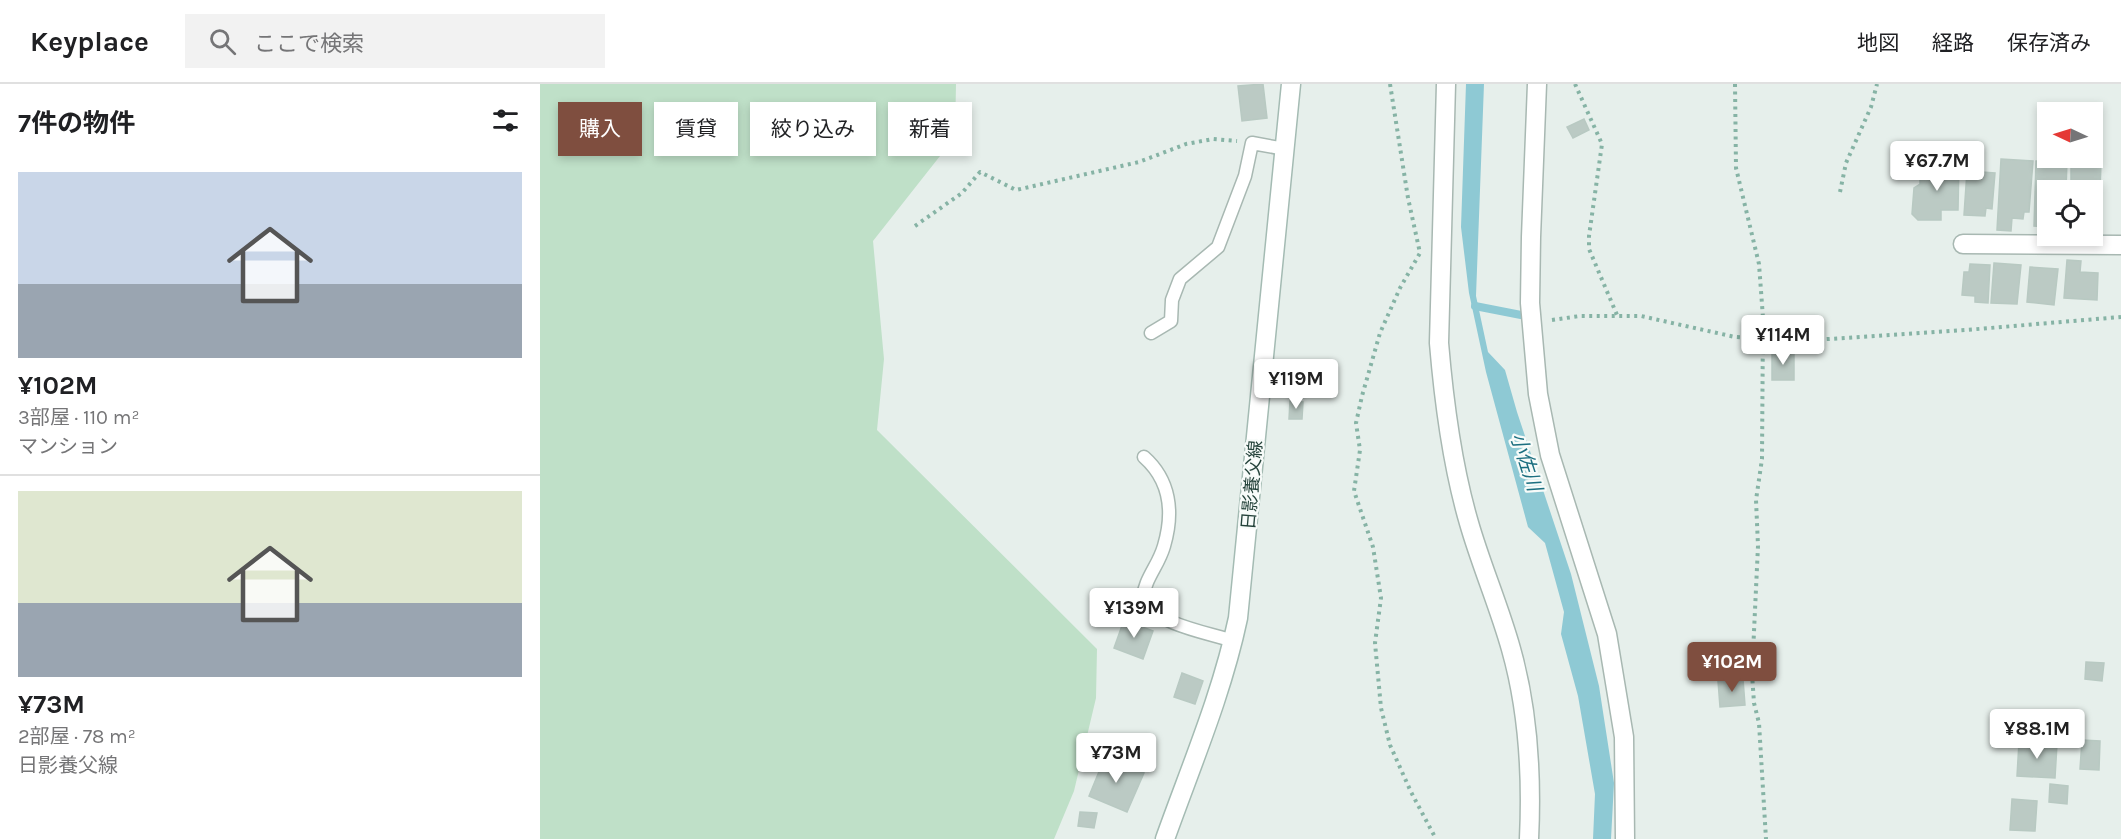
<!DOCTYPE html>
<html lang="ja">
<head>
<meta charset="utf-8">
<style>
	:root { --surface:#fff; --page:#f2f2f2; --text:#202124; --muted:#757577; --line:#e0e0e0; --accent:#7f4e3f }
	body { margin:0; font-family:Karla,"Noto Sans JP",sans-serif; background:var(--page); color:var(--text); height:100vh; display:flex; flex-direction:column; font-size:22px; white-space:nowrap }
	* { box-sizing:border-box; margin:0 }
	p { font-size:20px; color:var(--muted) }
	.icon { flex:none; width:33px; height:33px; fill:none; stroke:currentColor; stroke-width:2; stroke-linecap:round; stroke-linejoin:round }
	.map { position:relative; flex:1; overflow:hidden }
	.details { display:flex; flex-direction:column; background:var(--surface); width:540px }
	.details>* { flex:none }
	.top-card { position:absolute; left:18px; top:18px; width:570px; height:54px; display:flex; gap:12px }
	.needle { width:39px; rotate:274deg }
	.buttons { position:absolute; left:1497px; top:18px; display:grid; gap:12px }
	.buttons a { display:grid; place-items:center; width:66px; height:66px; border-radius:0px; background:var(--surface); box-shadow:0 3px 9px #0003; font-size:30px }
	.price { position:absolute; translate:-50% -51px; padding:0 14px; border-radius:6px; background:#fff; color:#222; font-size:20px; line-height:39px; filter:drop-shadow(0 2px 3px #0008) }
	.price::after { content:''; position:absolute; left:50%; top:36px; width:18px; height:14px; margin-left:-9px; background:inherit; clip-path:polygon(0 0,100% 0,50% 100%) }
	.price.current { background:var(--accent); color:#fff }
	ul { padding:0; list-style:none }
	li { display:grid; align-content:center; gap:12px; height:318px; padding:0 18px }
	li+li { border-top:2px solid var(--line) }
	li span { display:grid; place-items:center; height:186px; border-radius:0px; color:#555 }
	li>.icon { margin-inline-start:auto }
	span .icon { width:108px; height:108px; fill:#fffc; stroke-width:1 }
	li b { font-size:26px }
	h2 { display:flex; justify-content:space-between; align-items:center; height:72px; padding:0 18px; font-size:26px }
	.tag { padding:0 21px; border-radius:0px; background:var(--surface); box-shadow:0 3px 9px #0003; font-size:21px; line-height:54px }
	.tag.current { background:var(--accent); color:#fff }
	header { display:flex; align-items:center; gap:36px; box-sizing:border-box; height:84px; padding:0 30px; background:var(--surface); border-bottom:2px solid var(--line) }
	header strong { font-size:28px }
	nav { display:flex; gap:33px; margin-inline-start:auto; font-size:21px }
	.search { width:420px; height:54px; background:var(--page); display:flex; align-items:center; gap:15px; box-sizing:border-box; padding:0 21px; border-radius:0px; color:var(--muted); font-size:22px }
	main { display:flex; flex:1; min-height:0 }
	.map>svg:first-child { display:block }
</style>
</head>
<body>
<header>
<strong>Keyplace</strong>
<div class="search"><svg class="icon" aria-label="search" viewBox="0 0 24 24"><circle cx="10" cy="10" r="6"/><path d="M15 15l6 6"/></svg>ここで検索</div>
<nav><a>地図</a><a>経路</a><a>保存済み</a></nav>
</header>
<main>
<section class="details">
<h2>7件の物件<svg class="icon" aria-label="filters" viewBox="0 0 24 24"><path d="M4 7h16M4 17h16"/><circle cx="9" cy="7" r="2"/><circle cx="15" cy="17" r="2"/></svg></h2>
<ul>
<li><span style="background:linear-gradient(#c9d6e8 60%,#9aa5b1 0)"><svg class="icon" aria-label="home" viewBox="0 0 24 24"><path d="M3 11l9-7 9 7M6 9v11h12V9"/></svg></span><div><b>¥102M</b><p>3部屋 · 110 m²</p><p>マンション</p></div></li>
<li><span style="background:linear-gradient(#dfe7d0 60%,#9aa5b1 0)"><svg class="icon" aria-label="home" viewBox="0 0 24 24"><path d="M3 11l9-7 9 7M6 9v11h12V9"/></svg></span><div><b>¥73M</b><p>2部屋 · 78 m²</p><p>日影養父線</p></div></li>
</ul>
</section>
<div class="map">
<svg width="1581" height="755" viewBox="0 0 1581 755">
	<rect width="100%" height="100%" fill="#e6efeb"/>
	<polygon fill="#bfe0c8" points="0,0 416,0 415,53 333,157 344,275 337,346 557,565 556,614 534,707 514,755 0,755"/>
	<polygon fill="#8ec9d4" points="926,0 944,0 936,212 948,268 965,286 977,328 1031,490 1059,602 1074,699 1071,755 1053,755 1055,710 1038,612 1021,550 1024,528 1005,459 988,443 946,288 929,209 921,143"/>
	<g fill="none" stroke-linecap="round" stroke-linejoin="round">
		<polyline stroke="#8ec9d4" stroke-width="8" points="935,222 981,231"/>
	</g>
	<g fill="#bbcac4" stroke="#b8c9c2" stroke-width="1.5">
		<polygon points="723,0 727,34 702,37 698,2"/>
		<polygon points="1044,35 1049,46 1033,54 1027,43"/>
		<polygon points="1461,75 1493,77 1489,128 1484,128 1483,135 1472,134 1471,147 1457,146"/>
		<polygon points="1398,77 1419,77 1418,126 1401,126 1401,136 1378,136 1372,130 1374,104 1380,100 1380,93 1385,93 1385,89 1391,83 1398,83"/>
		<polygon points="1496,77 1527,77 1526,106 1508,106 1508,143 1494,142"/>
		<polygon points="1531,79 1561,80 1559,131 1552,131 1552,106 1531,106"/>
		<polygon points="1427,87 1455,89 1452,125 1446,124 1445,132 1424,131"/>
		<polygon points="1527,176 1541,177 1540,188 1558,189 1557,216 1524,214"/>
		<polygon points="1454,179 1481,181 1477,220 1451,219"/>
		<polygon points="1430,180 1450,181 1448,219 1435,218 1435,212 1422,211 1424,188 1429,188"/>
		<polygon points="1490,183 1518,185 1514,221 1487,218"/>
		<rect x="1232" y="267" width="22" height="29"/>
		<polygon points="750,317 763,318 762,335 749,335"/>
		<polygon points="584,536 613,547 603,575 574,564"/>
		<polygon points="1546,578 1564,579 1562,597 1545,595"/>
		<polygon points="642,589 663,597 655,620 634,613"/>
		<polygon points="1203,595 1205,621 1180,623 1178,597"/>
		<polygon points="1542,656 1560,657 1559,686 1540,685"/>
		<polygon points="1479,658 1517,660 1515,694 1477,692"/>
		<polygon points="565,673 604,689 587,728 549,712"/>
		<polygon points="1510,700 1528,702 1527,720 1509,718"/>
		<polygon points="1472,715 1497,717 1495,747 1470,746"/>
		<polygon points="540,728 557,729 554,744 538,742"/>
	</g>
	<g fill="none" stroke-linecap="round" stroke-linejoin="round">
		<defs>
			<g id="service">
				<polyline points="611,249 631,237 632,216 640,195 678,163 705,92 712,59 745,65"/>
				<path d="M604 373C630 396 634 428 624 462 618 483 605 493 602 517 620 541 665 548 693 557"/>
			</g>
			<g id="minor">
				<path d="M906 0 899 259C904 319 912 381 929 439 941 481 959 522 971 565 988 625 992 692 989 755"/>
				<polyline points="997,0 991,153 990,219 998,310 1010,371 1067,550 1084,653 1085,755"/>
				<polyline points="1423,160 1581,161"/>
			</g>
			<path id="secondary" d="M625 755C651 682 682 610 698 534L751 0"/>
		</defs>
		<use href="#service" stroke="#a8b8b2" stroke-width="15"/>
		<use href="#minor" stroke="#a8b8b2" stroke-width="21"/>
		<use href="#secondary" stroke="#a4bbb3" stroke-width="21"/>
		<g stroke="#86b3a5" stroke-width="4" stroke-dasharray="3 4.5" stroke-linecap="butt">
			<polyline points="850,0 868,114 880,169 860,204 840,249 822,312 816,339 820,366 814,407 833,463 841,514 835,559 841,624 850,661 871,708 896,755"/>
			<polyline points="1035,0 1062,60 1049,152 1049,165 1077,231"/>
			<polyline points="1195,0 1196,84 1219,180 1223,234 1222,375 1216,416 1218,462 1212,590 1214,619 1219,639 1226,755"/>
			<polyline points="1300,108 1306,79 1331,23 1337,0"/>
			<polyline points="375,142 422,109 440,88 476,106 599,78 646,60 673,55 697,57"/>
			<polyline points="1012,236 1040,232 1101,232 1195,253 1258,257 1426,246 1581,233"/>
		</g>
		<use href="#service" stroke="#fff" stroke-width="12"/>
		<use href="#minor" stroke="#fff" stroke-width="18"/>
		<use href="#secondary" stroke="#fff" stroke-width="18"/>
	</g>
	<g text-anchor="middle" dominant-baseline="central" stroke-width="4.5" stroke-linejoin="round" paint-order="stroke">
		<g font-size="18" fill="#24423a" stroke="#f7fbf9">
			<text transform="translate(712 401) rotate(-85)">日影養父線</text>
		</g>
		<g font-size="20" font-style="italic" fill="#1c6f80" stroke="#f7fbf9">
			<text transform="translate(986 378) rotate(72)">小佐川</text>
		</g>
	</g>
</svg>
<div class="buttons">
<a><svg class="needle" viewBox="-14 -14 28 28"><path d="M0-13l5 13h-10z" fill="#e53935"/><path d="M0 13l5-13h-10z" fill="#757577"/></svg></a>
<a><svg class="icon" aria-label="locate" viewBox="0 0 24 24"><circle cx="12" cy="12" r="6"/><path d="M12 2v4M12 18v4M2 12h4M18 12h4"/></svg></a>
</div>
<b class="price" style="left:1397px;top:108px">¥67.7M</b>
<b class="price" style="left:1243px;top:282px">¥114M</b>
<b class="price" style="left:756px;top:326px">¥119M</b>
<b class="price" style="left:594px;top:555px">¥139M</b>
<b class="price current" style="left:1192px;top:609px">¥102M</b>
<b class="price" style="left:1497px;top:676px">¥88.1M</b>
<b class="price" style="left:576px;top:700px">¥73M</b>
<div class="top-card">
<a class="tag current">購入</a>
<a class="tag">賃貸</a>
<a class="tag">絞り込み</a>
<a class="tag">新着</a>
</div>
</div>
</main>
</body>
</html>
